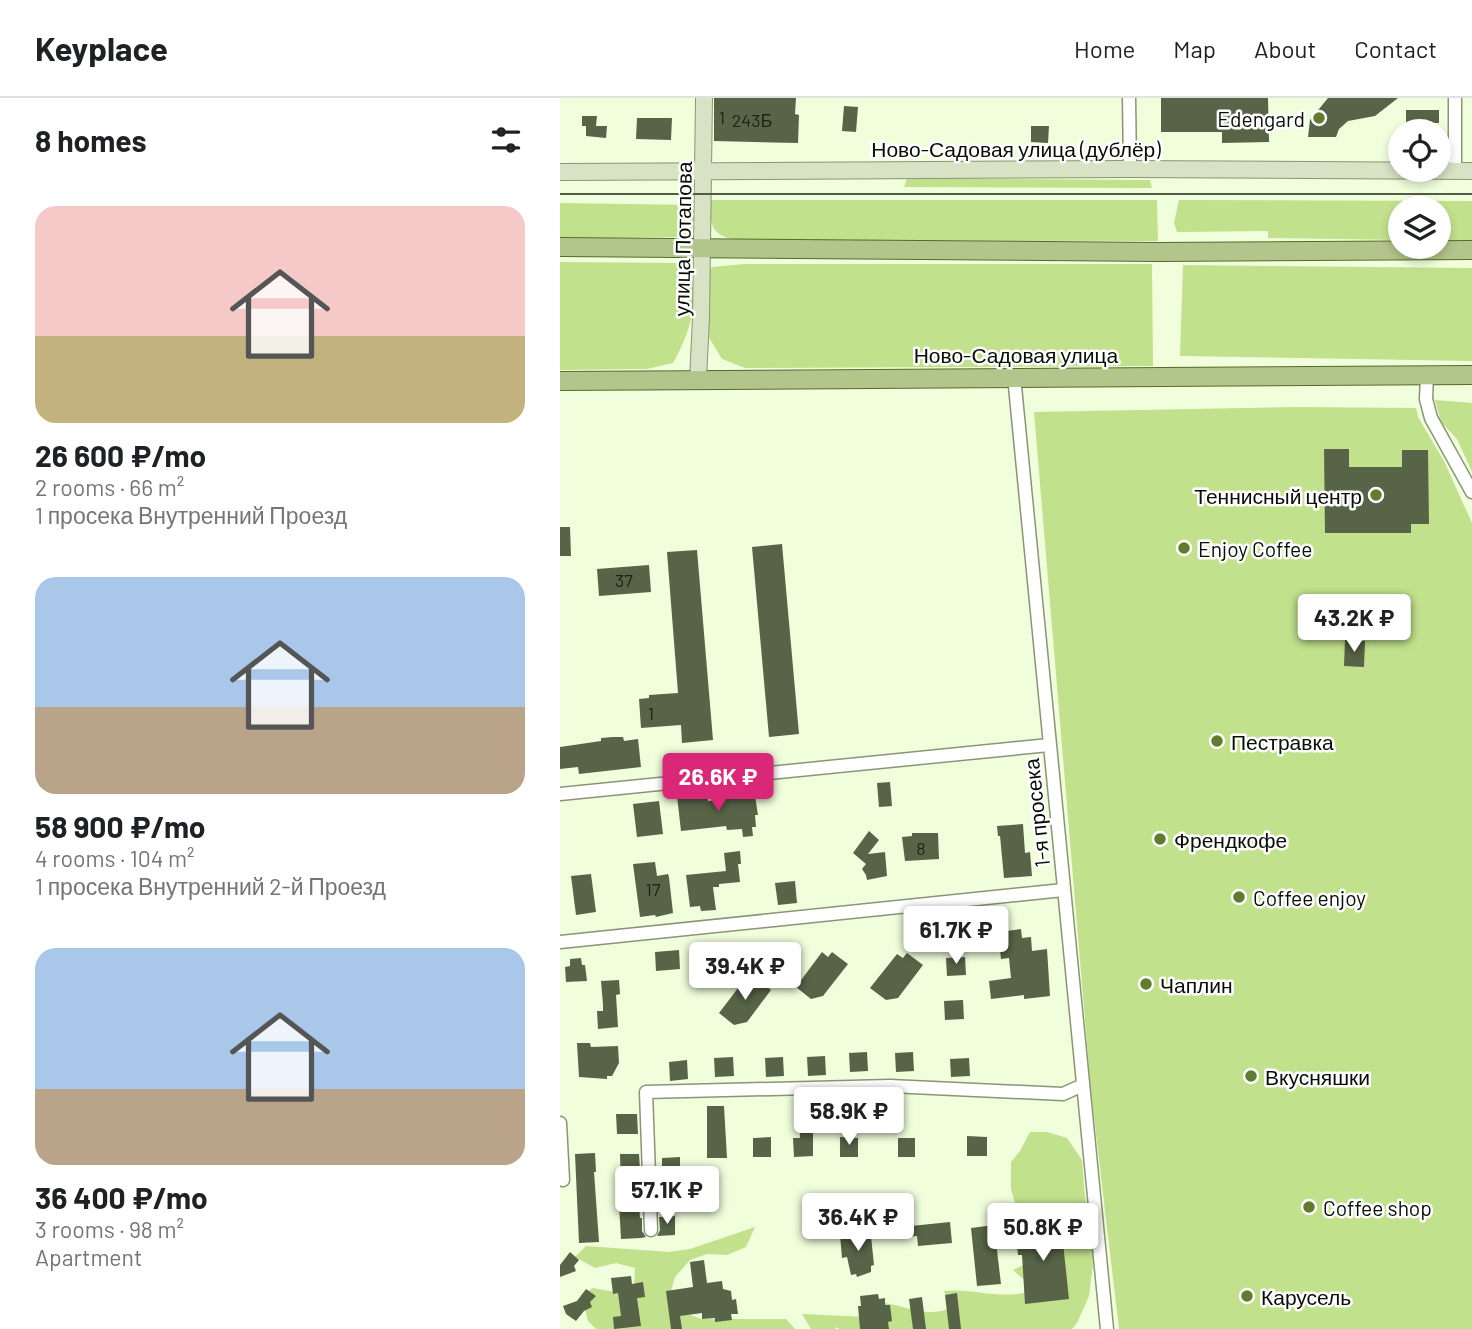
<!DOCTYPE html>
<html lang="en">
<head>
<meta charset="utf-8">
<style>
	:root { --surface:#fff; --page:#f6f6f6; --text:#202124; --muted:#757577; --line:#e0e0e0; --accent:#db2777 }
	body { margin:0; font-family:Barlow,sans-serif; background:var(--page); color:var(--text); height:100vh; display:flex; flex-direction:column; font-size:26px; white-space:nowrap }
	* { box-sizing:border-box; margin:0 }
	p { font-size:23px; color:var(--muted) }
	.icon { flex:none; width:38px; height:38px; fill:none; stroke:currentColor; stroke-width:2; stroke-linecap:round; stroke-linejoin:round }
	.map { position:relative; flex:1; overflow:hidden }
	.side { display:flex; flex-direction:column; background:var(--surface); width:560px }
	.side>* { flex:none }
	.tools { position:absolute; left:828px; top:21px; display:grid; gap:14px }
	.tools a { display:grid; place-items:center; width:63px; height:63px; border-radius:50%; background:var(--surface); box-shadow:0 4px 10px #0003; font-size:35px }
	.price { position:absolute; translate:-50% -60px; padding:0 16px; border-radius:7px; background:#fff; color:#222; font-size:23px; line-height:46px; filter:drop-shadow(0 2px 4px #0008) }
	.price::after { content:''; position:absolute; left:50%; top:42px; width:21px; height:16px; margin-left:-10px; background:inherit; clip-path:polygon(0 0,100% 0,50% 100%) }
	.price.current { background:var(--accent); color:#fff }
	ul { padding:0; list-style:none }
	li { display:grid; align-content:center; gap:14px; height:371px; padding:0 35px }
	li span { display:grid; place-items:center; height:217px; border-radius:21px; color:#555 }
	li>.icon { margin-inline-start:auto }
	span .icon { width:126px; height:126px; fill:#fffc; stroke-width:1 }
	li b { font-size:30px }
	h2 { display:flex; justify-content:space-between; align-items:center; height:84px; padding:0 35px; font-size:30px }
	header { display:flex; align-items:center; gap:42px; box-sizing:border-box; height:98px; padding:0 35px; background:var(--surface); border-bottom:2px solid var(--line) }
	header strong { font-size:33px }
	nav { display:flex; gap:38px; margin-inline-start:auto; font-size:24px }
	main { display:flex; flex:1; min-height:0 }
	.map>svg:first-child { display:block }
</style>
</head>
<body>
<header>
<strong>Keyplace</strong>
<nav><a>Home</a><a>Map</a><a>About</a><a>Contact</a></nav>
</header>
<main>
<section class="side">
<h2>8 homes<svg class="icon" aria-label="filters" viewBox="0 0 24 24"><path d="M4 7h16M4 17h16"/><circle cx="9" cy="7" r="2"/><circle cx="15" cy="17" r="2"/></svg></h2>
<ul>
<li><span style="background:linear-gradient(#f6c9c9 60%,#c2b280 0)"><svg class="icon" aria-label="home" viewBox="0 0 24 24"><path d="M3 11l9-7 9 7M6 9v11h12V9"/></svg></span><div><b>26 600 ₽/mo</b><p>2 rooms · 66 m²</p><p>1 просека Внутренний Проезд</p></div></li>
<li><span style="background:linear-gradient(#a9c7e8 60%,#b9a48a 0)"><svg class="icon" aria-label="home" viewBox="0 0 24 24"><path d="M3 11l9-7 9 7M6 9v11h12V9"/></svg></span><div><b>58 900 ₽/mo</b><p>4 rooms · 104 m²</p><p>1 просека Внутренний 2-й Проезд</p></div></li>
<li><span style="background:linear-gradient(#a9c7e8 65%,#b9a48a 0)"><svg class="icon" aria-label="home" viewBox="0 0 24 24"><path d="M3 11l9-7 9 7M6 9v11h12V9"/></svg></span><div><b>36 400 ₽/mo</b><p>3 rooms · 98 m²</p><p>Apartment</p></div></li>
</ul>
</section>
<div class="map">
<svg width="912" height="1231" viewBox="0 0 912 1231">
	<rect width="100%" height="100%" fill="#f0fedc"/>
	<g fill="#c2e18d">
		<polygon points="347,80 590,82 592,90 344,89"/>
		<path d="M149 102H597L598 143 177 142C151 138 150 127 149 102Z"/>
		<polygon points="619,102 912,103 912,143 879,142 878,110 840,110 840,142 708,140 708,133 617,134 614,125"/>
		<path d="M0 105 133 107 135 109C137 123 134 131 122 139L0 140Z"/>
		<path d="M0 164 125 165C143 199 130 234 113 265L87 271 0 272Z"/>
		<polygon points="184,166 592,166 593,268 185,270 162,261 146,235 142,184 152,169"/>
		<polygon points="623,167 912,170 912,263 620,258"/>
		<polygon points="875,302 912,305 912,374 897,341 881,324"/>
		<polygon points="736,309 856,310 858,319 884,363 912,425 912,1231 559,1231 531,994 474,314"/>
		<path d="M470 1034H487L507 1040 522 1062 525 1099 535 1151 529 1198 517 1225 512 1231H279L276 1229 275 1231H251L242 1216 307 1219 325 1205C348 1209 368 1220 390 1210L384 1193C408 1190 433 1199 457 1196 466 1195 476 1191 485 1188L462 1180 453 1172 478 1160 496 1148 497 1124 480 1121 466 1130 455 1125 456 1108 451 1091V1064L460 1053Z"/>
		<polygon points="195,1129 186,1149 167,1157 147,1156 130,1162 115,1179 110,1197 124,1215 142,1221 226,1221 235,1231 36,1231 28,1223 21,1197 33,1190 55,1194 74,1190 75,1170 56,1165 35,1170 15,1159 26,1148 109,1154 130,1151"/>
	</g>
	<g fill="#586447">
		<polygon points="154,0 236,0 235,16 239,17 238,45 154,43"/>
		<polygon points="601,0 708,0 709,44 662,45 662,34 601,34"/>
		<polygon points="768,0 838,0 815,18 788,23 779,31 776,39 748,39 750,22"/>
		<polygon points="284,8 298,9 296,34 282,33"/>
		<rect x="846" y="12" width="33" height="13"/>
		<polygon points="22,18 37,18 36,28 47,28 46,40 26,38 26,28 22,28"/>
		<polygon points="77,20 112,20 111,42 76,41"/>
		<polygon points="471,28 489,28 488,45 471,44"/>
		<polygon points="764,351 789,351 789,369 842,369 842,352 868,352 869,426 851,426 851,435 765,435"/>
		<polygon points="0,429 10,429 11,458 0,458"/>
		<polygon points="222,446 239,636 209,639 192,449"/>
		<polygon points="137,452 153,642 122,645 121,627 81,630 79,601 89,600 89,597 118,595 107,454"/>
		<polygon points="89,467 91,494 39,498 37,471"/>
		<polygon points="785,542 805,543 804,569 784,568"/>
		<polygon points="53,639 63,639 64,643 78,641 81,669 19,676 18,669 0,671 0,649 41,643 41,640"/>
		<polygon points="330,684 332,708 319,709 317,685"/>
		<polygon points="147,694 148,703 172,700 171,695 182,694 183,699 195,698 198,717 195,717 196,729 192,729 193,738 183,739 182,731 167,732 166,728 121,733 117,698"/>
		<polygon points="99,703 103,736 77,739 73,706"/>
		<polygon points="463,726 465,755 470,754 472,778 444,780 440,738 438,738 437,728"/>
		<polygon points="309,733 319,742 308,756 325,754 327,778 307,782 306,777 302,771 306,766 293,755"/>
		<polygon points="352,735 378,735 379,761 345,763 342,739 352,738"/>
		<polygon points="180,753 181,766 178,766 180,784 159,786 159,789 153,789 156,812 141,813 140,808 130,809 126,777 166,773 164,755"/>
		<polygon points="95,764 97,778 108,776 109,779 113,815 96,819 95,817 80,819 73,766"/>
		<polygon points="31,776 36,814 16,817 11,778"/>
		<polygon points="235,783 237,805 218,807 215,785"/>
		<polygon points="406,814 407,832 389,833 388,815"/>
		<polygon points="461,831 462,840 471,839 472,853 487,851 490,898 464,901 464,897 431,901 429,883 451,880 449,860 441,861 438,834"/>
		<polygon points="119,852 120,871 96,873 95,854"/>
		<polygon points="262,854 268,859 272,854 288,866 263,898 251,901 236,889"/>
		<polygon points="347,855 363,867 338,900 326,902 310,890 337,856 343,860"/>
		<polygon points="405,859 406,877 387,878 386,860"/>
		<polygon points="21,860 22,867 25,867 27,883 6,884 5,869 10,868 10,861"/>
		<polygon points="196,880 211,892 187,924 174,927 159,915 185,881 192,885"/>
		<polygon points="59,882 60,896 56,897 58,929 38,931 37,913 43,913 43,907 41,883"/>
		<polygon points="403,902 404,921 385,922 384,903"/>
		<polygon points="17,945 30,945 31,949 58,948 59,965 52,978 47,978 47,981 19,979"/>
		<polygon points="307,954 308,973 290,974 289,955"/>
		<polygon points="353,954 354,973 336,974 335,955"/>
		<polygon points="265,958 266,977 248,978 247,959"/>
		<polygon points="173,959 174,978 155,979 154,960"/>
		<polygon points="223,959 224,978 206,979 205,960"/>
		<polygon points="409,960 410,978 391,979 390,961"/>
		<polygon points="127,962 128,981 110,983 109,964"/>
		<polygon points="147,1008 164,1008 167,1060 147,1060"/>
		<polygon points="239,1009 253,1009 253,1058 234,1059 233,1040 240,1040"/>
		<polygon points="56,1016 77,1016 78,1036 57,1036"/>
		<polygon points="407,1038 427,1039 427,1058 407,1058"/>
		<polygon points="211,1039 211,1059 193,1059 193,1040"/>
		<polygon points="280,1039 298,1040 298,1059 280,1059"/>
		<rect x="338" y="1040" width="17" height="19"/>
		<polygon points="35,1055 36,1074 34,1074 39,1144 19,1145 15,1056"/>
		<polygon points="60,1056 79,1056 80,1072 77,1072 80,1120 82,1120 82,1133 86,1139 81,1140 61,1141 58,1088 61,1088"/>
		<polygon points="120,1059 120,1077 102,1077 102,1060"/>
		<polygon points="115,1118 115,1137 97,1138 100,1132 99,1119"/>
		<polygon points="390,1124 392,1145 358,1148 357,1138 342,1139 341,1129"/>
		<polygon points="501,1126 509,1201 465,1206 462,1157 458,1157 455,1131"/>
		<polygon points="434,1127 441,1186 417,1188 411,1130"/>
		<polygon points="307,1134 307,1138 311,1138 314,1167 311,1168 311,1174 297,1179 296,1176 291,1177 287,1159 282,1160 280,1137"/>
		<polygon points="10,1154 19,1162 14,1168 16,1173 0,1179 0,1167"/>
		<polygon points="144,1162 147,1185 162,1183 163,1191 171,1193 172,1202 176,1201 178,1216 171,1216 172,1222 155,1224 155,1220 142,1221 142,1215 120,1218 122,1231 111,1231 106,1193 133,1189 130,1164"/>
		<polygon points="71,1178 72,1186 83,1184 85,1199 77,1200 81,1228 54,1231 53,1219 61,1218 58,1195 53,1196 51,1180"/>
		<polygon points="26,1191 36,1198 30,1204 32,1209 24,1213 16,1223 6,1216 3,1208 17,1203"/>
		<polygon points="397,1195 401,1231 389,1231 385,1197"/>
		<polygon points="318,1196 319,1201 325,1200 325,1207 330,1207 332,1223 328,1224 329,1231 300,1231 298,1208 301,1208 300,1198"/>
		<polygon points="362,1199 366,1231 353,1231 349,1201"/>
	</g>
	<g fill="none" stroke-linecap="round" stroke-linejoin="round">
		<defs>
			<g id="street">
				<polyline points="569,0 570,71"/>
				<polyline points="895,0 895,72"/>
				<polyline points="867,277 866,301 871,320 912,394"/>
				<polyline points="454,278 547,1231"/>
				<polyline points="0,696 489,647"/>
				<polyline points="0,844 503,792"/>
				<polyline points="0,1025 3,1082"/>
				<polyline points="91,1132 86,994 330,988 503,996 523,987"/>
			</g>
			<g id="secondary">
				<polyline points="0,74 570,71 912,73"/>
				<polyline points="138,282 141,220 144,0"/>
			</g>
			<g id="primary">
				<polyline points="0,149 598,154 912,152"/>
				<polyline points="0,283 912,277"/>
			</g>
		</defs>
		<use href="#street" stroke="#899576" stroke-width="15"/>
		<use href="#secondary" stroke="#899576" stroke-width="18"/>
		<use href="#primary" stroke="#556c28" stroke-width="20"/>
		<use href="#street" stroke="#fff" stroke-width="12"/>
		<use href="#secondary" stroke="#d8e2c4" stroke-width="16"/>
		<use href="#primary" stroke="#b2c58a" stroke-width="18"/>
		<polyline stroke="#535a49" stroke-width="2" points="0,96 912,96"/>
	</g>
	<g fill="#627c2f" stroke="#fff" stroke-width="2.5">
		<circle cx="759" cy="20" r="7"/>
		<circle cx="816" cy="397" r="7"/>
		<circle cx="624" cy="450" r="7"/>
		<circle cx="657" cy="643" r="7"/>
		<circle cx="600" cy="741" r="7"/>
		<circle cx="679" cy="799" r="7"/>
		<circle cx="586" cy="886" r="7"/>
		<circle cx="691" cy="978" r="7"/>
		<circle cx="749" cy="1109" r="7"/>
		<circle cx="687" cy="1198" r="7"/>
	</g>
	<g text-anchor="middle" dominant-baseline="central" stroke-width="5" stroke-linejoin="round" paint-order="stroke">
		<g font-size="18" fill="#1d2315">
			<text x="162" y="19">1</text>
			<text x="192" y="22">243Б</text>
			<text x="64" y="482">37</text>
			<text x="91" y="615">1</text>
			<text x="361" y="750">8</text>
			<text x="93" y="791">17</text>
		</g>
		<g font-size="21" fill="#090d04" stroke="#fff" text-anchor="start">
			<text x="745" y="20" text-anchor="end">Edengard</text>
			<text x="802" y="397" text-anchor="end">Теннисный центр</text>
			<text x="638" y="450">Enjoy Coffee</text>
			<text x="671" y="643">Пестравка</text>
			<text x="614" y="741">Френдкофе</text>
			<text x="693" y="799">Coffee enjoy</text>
			<text x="600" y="886">Чаплин</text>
			<text x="705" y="978">Вкусняшки</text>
			<text x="763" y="1109">Coffee shop</text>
			<text x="701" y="1198">Карусель</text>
		</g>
		<g font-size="21" fill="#090d04" stroke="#fff">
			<text x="456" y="50">Ново-Садовая улица (дублёр)</text>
			<text transform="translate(122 141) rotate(-89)">улица Потапова</text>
			<text x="456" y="256">Ново-Садовая улица</text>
			<text transform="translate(476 715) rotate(-96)">1-я просека</text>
		</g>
	</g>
</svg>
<div class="tools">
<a><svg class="icon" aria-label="locate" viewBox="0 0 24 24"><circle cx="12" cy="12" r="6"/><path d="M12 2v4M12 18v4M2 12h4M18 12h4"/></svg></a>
<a><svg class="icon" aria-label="layers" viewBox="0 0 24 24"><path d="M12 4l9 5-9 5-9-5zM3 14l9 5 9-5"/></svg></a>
</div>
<b class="price" style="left:794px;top:556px">43.2K ₽</b>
<b class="price current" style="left:158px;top:715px">26.6K ₽</b>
<b class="price" style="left:396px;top:868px">61.7K ₽</b>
<b class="price" style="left:185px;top:904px">39.4K ₽</b>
<b class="price" style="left:289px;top:1049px">58.9K ₽</b>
<b class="price" style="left:107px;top:1128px">57.1K ₽</b>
<b class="price" style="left:298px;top:1155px">36.4K ₽</b>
<b class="price" style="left:483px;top:1165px">50.8K ₽</b>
</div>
</main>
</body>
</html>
